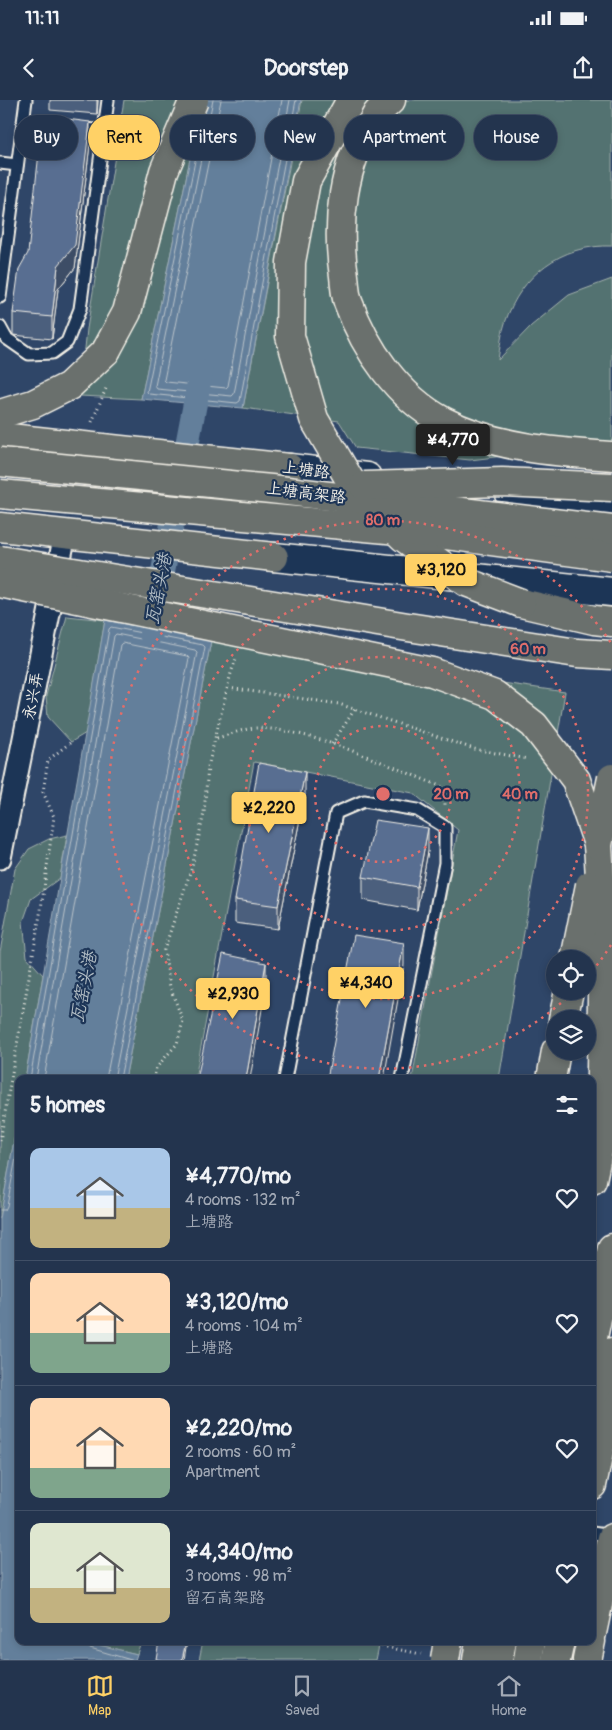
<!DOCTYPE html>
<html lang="en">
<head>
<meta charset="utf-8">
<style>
	:root { --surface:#23344e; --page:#2f3f58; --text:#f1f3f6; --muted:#a3aab6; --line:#404f66; --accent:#ffd166 }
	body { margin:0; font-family:Pangolin,"LXGW WenKai TC",sans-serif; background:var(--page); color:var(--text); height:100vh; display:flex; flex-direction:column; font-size:19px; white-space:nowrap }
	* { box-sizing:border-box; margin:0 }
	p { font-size:16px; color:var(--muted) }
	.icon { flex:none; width:28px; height:28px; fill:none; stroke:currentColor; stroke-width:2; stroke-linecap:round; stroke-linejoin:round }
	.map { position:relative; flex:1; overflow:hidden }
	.sheet { position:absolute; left:15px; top:975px; width:581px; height:570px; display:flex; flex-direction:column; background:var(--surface); border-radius:10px; box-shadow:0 2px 8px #0003,0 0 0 1px var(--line) }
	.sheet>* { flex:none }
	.guide { position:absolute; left:15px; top:15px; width:582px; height:45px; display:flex; gap:10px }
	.buttons { position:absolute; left:546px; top:850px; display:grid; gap:10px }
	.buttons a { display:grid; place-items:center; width:50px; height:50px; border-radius:50%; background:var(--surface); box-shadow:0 2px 8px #0003,0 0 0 1px var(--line); font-size:25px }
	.price { position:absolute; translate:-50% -42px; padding:0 11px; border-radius:5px; background:var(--accent); color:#111; font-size:16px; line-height:32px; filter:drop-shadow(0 1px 2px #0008) }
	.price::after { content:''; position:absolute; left:50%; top:30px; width:15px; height:11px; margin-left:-8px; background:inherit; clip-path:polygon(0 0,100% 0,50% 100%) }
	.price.active { background:#222; color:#fff }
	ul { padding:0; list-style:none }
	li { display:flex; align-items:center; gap:15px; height:125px; padding:0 15px }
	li+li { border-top:1px solid var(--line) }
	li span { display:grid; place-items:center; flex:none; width:140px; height:100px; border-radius:10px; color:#555 }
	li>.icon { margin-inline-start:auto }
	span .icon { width:60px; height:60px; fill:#fffc; stroke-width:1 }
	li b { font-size:21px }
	h2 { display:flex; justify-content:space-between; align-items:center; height:60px; padding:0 15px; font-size:21px }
	.tag { padding:0 18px; border-radius:22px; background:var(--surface); box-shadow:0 2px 8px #0003,0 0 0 1px var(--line); font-size:18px; line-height:45px }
	.tag.active { background:var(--accent); color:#111 }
	.status { display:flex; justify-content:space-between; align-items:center; height:35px; padding:0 25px; background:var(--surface); direction:ltr }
	.status svg { height:14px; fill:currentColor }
	header { display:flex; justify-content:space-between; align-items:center; height:65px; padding:0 15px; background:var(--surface); font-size:22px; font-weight:800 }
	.menu { display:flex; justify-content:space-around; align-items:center; height:70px; border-top:1px solid var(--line); background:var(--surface); font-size:14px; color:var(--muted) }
	.menu a { display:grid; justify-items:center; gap:2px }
	.menu .active { color:var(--accent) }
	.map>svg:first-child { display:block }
</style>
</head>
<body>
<div class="status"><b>11:11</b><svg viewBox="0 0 49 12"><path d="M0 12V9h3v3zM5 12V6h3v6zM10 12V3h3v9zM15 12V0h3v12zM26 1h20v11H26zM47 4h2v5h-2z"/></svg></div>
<header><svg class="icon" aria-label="back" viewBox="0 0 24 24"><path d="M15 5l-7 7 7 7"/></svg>Doorstep<svg class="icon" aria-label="share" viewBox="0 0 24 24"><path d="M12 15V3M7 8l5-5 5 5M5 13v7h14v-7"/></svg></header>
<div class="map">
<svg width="612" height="1560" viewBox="0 0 612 1560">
	<rect width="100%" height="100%" fill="#2f4668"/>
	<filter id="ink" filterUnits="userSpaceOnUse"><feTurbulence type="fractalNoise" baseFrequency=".02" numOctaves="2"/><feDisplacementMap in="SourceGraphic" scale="10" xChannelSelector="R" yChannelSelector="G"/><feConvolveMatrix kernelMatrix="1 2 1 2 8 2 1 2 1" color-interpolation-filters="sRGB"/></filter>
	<g filter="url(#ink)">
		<g fill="#537271" stroke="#a4b2ac">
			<polygon points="124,0 202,0 141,299 80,296 87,229"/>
			<path d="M302 0H612V146C561 144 521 175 505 223 501 234 500 248 498 260L531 226 569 195 612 179V343L470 360 356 348 339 321 243 308Z"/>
			<polygon points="67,516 105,520 86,633 71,642 48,617 46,596"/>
			<polygon points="211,541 565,592 499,979 412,979 458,730 413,693 254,662 195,979 125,979"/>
			<polygon points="67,735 60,778 31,799 23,822 27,857 43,875 25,979 19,979 19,1012 0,1119 0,852 15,769 29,749 49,739"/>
			<polygon points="82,1541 141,1541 137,1554"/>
			<polygon points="203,1541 380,1541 376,1560 199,1560"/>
		</g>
		<g fill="#637f9b" stroke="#9dadba">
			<polygon points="202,0 301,0 243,308 141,299"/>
			<polygon points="105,520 211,541 125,979 25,979"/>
			<polygon points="19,1012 19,1541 82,1541 137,1554 135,1560 0,1560 0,1119"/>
		</g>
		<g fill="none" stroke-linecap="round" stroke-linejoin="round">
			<g stroke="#bac3c9" stroke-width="1">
				<polyline points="213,0 155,286 157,289 232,296 234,294 290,0"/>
				<polyline points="221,0 164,280 166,282 226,288 228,286 282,0"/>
				<polyline points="205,13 147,292 149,294 237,303 240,301 296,0"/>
				<polyline points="30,979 109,529 111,527 203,545 205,547 120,979"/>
				<polyline points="36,979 114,536 116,534 195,550 197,552 114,979"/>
				<polyline points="44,979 120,545 122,543 187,556 189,558 106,979"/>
				<polyline points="0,1110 5,1110 7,1106 19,1041"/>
				<polyline points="86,1541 90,1548 131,1560"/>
			</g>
			<polyline stroke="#637f9b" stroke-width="24" points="151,534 201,272"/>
			<defs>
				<g id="lane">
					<polyline points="23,22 58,26"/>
					<polyline points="76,28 104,31 152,46"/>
					<polyline points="0,63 17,65"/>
					<polyline points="0,197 26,0"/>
					<polyline points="0,227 6,238 29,254 52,253 67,242 80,209 108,0"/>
					<polyline points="285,979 336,713 364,701 417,710 445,727 445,763 402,979"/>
					<polyline points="592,1433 612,1436"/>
				</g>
				<polyline id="street" points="0,758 65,434"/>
				<g id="secondary">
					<polyline points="289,368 367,377"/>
					<polyline points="509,394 612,405"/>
					<polyline points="274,457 612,492"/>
				</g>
				<g id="primary">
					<polyline points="0,337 289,368"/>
					<polyline points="0,427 274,457"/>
					<polyline points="592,1385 612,1291"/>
					<polyline points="477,1560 480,1541"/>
					<polyline points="556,1560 560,1541"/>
				</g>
				<g id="highway">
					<path d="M391 0C385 6 377 12 373 19 342 63 336 124 344 176 345 184 345 194 348 202 365 249 398 297 443 321 495 348 555 352 612 356"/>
					<polyline points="0,314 33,304 69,286 106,251"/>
					<polyline points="521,503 594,520 612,522"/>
					<polyline points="563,919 569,891"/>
					<polyline points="551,979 556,951"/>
					<polyline points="592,1080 605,1018"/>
					<polyline points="592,1242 612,1148"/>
					<polyline points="592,1298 612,1252"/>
					<polyline points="592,1533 612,1438"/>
					<polyline points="498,1560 502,1541"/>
					<polyline points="528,1560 531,1541"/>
					<polyline points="587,1560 591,1541"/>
				</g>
			</defs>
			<use href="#lane" stroke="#f4f1e8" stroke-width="15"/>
			<use href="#street" stroke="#f4f1e8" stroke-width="25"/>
			<use href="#secondary" stroke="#f4f1e8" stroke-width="31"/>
			<use href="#primary" stroke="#f4f1e8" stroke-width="31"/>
			<use href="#highway" stroke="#f4f1e8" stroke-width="31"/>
			<g stroke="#f4f1e8" stroke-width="3" stroke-dasharray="1 4" stroke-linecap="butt">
				<polyline points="92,322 107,286"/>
				<polyline points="228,588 339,604 474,649 528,659"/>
				<path d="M217 638C229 635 245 628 257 628 313 629 393 668 445 688V707"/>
				<polyline points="332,644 355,609"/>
				<polyline points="154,979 156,968 177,944 183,921 170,887 164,850 192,767 204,713 208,667 231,573 237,556"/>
				<polyline points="0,1041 41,809 54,717 43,692 48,660 71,642"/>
				<polyline points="357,1541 421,1554"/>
			</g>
			<use href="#lane" stroke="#1d3557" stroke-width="11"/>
			<use href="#street" stroke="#1d3557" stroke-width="21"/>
			<use href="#secondary" stroke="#1d3557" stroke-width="28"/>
			<use href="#primary" stroke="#6a706d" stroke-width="28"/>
			<use href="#highway" stroke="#6a706d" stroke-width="28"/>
			<defs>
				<g id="highway-bridge">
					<polyline points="351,0 306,81 291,162 290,236 314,319 357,392 403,437 466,482 521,503"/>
					<polyline points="106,251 127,212 164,71 194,0"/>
					<polyline points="0,362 271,389 612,430"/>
					<polyline points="364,386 502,382 612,387"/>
					<polyline points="0,394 431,433 612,457"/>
					<polyline points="0,460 408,527 577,553 612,555"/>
					<polyline points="0,483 432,572 495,595 534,625 576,680 598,744 603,827 600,1043"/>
					<polyline points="598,745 612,678"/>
					<polyline points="575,859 590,785"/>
					<polyline points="445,1560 448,1541"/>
				</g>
			</defs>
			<use href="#highway-bridge" stroke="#f4f1e8" stroke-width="31" stroke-linecap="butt"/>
			<use href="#highway-bridge" stroke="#6a706d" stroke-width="28"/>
		</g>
		<g fill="#4c5f7d" stroke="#f4f1e8">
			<polygon points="50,0 98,0 97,14 50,10"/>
			<polygon points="90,44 75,168 58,189 52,239 13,235 13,213"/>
			<polygon points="305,694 278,829 235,823 235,800"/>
			<polygon points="428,751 417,810 363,800 363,777"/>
		</g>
		<g fill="#3e4d66" stroke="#f4f1e8">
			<polygon points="97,0 98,0 97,14"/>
			<polygon points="90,22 90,44 75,168 58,189 52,239 52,217 58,166"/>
			<polygon points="305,672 305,694 278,829 278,806"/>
			<polygon points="428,728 428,751 417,810 417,787"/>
			<polygon points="404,843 404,865 384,979 379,979"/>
			<polygon points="266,863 266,886 250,979 246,979"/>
			<polygon points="186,1541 187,1541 184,1560 182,1560"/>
		</g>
		<g fill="#586e91" stroke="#f4f1e8">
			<polygon points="43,16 90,22 75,145 58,166 52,217 13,213 19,169 28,153"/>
			<polygon points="259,663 305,672 278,806 235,800"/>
			<polygon points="375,720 428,728 417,787 363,777"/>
			<polygon points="354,835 404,843 379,979 327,979"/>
			<polygon points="223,854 266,863 246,979 197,979"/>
			<polygon points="159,1541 186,1541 182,1560 162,1560 156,1559"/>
		</g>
	</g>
	<g fill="none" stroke="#e06e6b" stroke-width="2.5" stroke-dasharray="2.5 5">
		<circle cx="383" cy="694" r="68"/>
		<circle cx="383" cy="694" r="137"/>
		<circle cx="383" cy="694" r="205"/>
		<path d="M611 845A274 274 0 0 1 588 876M572 893A274 274 0 1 1 611 543"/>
	</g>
	<g text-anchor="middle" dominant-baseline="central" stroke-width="4.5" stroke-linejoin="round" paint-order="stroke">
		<g font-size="16" fill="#f4f1e8" stroke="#1d3557">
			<text transform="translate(306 370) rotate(7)">上塘路</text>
			<text transform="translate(306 393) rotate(7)">上塘高架路</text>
			<text transform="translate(33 596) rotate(-79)">永兴弄</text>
		</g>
		<g font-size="18" font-style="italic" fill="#b3bec5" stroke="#1d3557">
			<text transform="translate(159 489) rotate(-79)">瓦窑头港</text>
			<text transform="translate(84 887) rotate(-79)">瓦窑头港</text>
		</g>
	</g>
	<circle cx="383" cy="694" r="8" fill="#e06e6b" stroke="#1d3557" stroke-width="2.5"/>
	<g font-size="15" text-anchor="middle" font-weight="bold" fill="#e06e6b" stroke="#1d3557" stroke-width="4.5" stroke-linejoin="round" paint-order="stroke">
		<text x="383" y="425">80 m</text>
		<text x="528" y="554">60 m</text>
		<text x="451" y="699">20 m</text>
		<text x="520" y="699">40 m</text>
	</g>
</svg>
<div class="buttons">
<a><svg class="icon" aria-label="locate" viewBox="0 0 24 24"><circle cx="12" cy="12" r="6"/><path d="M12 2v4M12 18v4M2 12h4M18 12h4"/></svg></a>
<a><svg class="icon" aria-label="layers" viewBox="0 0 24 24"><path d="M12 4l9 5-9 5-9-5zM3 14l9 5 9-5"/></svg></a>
</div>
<b class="price active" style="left:453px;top:366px">¥4,770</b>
<b class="price" style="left:441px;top:496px">¥3,120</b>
<b class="price" style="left:269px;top:734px">¥2,220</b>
<b class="price" style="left:366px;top:909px">¥4,340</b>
<b class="price" style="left:233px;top:920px">¥2,930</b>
<div class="guide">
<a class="tag">Buy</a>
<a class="tag active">Rent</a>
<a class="tag">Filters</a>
<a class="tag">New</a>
<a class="tag">Apartment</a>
<a class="tag">House</a>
</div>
<section class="sheet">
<h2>5 homes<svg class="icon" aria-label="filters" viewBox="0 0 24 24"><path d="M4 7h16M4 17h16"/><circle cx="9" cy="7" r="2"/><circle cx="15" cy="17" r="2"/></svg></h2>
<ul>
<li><span style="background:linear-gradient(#a9c7e8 60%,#c2b280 0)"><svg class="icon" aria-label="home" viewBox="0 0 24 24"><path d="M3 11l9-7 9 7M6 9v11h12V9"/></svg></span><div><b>¥4,770/mo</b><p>4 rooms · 132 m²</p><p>上塘路</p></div><svg class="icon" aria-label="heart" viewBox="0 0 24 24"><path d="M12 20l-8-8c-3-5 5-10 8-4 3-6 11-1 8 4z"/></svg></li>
<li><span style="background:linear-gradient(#ffd9b3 60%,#7fa58c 0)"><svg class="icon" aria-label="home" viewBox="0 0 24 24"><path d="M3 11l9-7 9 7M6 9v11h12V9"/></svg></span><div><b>¥3,120/mo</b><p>4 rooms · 104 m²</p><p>上塘路</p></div><svg class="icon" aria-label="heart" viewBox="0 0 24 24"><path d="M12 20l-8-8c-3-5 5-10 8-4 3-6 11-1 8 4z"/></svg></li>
<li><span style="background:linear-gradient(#ffd9b3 70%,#7fa58c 0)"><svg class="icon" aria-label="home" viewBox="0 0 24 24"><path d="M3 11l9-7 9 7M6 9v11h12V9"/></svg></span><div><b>¥2,220/mo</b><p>2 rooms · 60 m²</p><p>Apartment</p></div><svg class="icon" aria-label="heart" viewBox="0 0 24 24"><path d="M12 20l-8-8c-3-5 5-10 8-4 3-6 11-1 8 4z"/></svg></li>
<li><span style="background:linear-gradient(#dfe7d0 65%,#c2b280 0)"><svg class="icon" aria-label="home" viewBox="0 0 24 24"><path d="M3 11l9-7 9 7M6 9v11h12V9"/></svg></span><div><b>¥4,340/mo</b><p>3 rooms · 98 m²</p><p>留石高架路</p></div><svg class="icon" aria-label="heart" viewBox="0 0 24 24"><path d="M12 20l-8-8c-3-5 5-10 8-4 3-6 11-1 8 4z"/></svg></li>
</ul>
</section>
</div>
<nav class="menu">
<a class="active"><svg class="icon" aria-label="map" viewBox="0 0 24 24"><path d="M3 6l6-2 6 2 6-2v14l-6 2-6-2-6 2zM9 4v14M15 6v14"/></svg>Map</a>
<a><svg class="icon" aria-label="saved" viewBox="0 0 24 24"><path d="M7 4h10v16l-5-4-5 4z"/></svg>Saved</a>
<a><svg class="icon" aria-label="home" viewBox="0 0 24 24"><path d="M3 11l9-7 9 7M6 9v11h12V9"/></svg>Home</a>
</nav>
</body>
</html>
